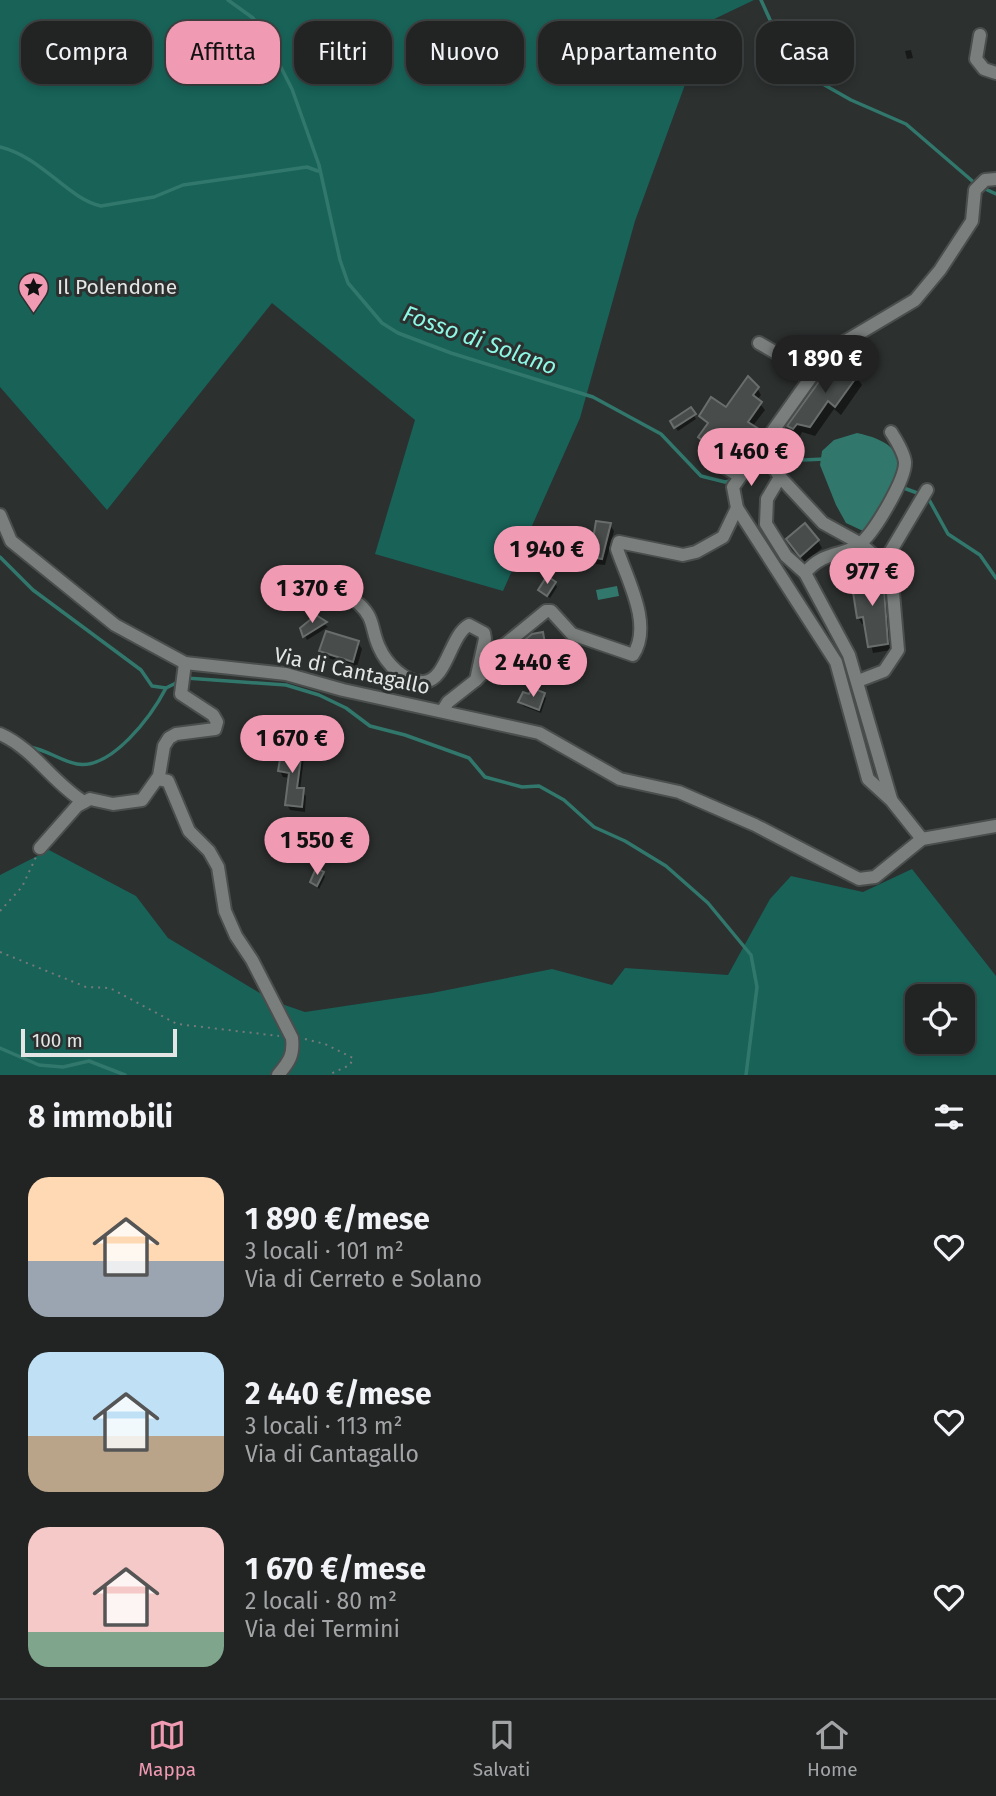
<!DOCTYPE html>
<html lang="it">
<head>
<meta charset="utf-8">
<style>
	:root { --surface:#212423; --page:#292c2b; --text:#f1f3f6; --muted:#a2a4a6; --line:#3e4141; --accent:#f19ab3 }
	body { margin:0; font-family:"Fira Sans",sans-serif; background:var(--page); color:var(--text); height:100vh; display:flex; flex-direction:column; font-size:26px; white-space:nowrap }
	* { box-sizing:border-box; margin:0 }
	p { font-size:23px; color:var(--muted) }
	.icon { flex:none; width:38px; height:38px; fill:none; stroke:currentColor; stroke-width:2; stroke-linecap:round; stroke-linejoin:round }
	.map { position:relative; height:1075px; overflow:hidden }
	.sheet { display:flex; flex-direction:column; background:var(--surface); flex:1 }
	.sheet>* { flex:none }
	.top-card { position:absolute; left:21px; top:21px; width:956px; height:63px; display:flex; gap:14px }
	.tools { position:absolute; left:905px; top:984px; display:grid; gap:14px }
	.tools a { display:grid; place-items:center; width:70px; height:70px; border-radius:14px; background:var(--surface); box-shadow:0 4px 10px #0003,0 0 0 2px var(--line); font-size:35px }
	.scale { position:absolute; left:21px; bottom:18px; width:156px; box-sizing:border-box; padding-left:7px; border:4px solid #e3e6e5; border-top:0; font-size:19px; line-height:24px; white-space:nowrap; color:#e3e6e5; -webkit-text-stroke:5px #2c302f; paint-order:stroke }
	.price { position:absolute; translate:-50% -60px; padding:0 16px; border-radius:24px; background:var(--accent); color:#111; font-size:23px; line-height:46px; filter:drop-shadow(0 2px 4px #0008) }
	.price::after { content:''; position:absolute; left:50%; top:42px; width:21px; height:16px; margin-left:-10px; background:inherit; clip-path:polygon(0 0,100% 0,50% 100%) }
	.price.active { background:#222; color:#fff }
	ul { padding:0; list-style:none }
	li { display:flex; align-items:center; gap:21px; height:175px; padding:0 28px }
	li span { display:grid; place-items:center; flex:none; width:196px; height:140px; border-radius:21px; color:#555 }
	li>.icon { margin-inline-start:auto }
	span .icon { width:84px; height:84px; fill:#fffc; stroke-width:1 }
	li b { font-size:30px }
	h2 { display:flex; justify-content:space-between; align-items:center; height:84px; padding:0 28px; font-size:30px }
	.pill { padding:0 24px; border-radius:21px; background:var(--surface); box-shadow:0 4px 10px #0003,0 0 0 2px var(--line); font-size:24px; line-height:63px }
	.pill.active { background:var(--accent); color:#111 }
	.dock { display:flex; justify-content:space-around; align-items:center; height:98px; border-top:2px solid var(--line); background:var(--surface); font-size:19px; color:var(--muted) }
	.dock a { display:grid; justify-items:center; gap:4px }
	.dock .active { color:var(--accent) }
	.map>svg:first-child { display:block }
</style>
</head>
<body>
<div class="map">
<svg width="996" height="1075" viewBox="0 0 996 1075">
	<rect width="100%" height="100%" fill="#2c302f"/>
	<g fill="#186258" fill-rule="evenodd">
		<polygon points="0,0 754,0 708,22 635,221 580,418 503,591 375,554 415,420 272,303 107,510 0,387"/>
		<path d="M49 850 136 896 168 938 273 1001 305 1012 432 993 552 969 612 985 625 968 728 975 770 899 791 876 863 892 912 869 996 976V1075H0V875ZM917 996H962V1041H917Z"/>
	</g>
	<g fill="#31776c">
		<path d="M857 433C929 448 891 491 863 531L846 523 836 505 820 465 822 451 834 440Z"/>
		<polygon points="617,586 619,596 598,600 596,590"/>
	</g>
	<g fill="#0007">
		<polygon points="911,50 913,58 907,59 905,51"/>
		<polygon points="856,376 862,385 841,415 834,409 815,436 802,432 799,438 795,435 789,426"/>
		<polygon points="757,388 761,395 757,400 765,410 752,427 764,439 753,453 735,441 730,445 722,440 714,452 703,444 700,437 708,425 701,416 726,409"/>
		<polygon points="691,410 696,419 678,431 672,422"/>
		<polygon points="610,525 614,531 605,565 596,564 592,557"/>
		<polygon points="818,541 822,548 805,562 792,546"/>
		<polygon points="882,577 886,583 891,650 873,653 866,623 862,624 858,617"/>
		<polygon points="555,583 557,587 550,598 540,590"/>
		<polygon points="346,591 349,595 339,610 330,605 328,601"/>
		<polygon points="316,617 328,627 307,640 302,629"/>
		<polygon points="542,634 550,663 530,668 531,681 511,684 507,677 510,663"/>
		<polygon points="358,643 362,649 357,667 325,657 321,651"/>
		<polygon points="543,694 546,698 541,713 523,706 520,702 530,696"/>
		<polygon points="301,751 304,757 300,790 306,796 305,812 290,810 287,805 290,778 283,777 280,771"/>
		<polygon points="297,826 300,830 295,854 286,848"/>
		<polygon points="323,873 325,877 319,889 312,882"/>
	</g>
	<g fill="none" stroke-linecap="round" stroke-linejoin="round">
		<g stroke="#31776c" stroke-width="3.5">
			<polyline points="228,0 253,18 263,32 292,89 319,165 340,260 348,283 382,323 398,333 451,353 593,397 661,434 701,476 725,482 734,480"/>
			<polyline points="761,0 791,66 851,100 906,124 977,185"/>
			<path d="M0 147C42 157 68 199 101 206L154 197 183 185 307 167 318 171"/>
			<polyline points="983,188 996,194"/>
			<polyline points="745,477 781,461 825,459"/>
			<polyline points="901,487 920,494"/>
			<polyline points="927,496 948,534 980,555 996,578"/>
			<polyline points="0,557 33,590 141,670 152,686 166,688 186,678 286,685 319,695 346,708 370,726 405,735 469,758 485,777 522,787 539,786 564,800 594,827 625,841 666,866 708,903 751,955 757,987 746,1075"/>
			<path d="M30 747C47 750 61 761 77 764 112 770 152 715 166 688"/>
			<polyline points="0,1048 39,1065 63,1067 89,1061 125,1075"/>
		</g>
	</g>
	<g fill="#484d4c" stroke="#696e6d" stroke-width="2">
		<polygon points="837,361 858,375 835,407 828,401 810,427 797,424 793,429 787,426 828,369 830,371"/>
		<polygon points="748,376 759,387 753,395 762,402 748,422 762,431 752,442 750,448 731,435 726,439 718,434 710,447 698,437 708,423 699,416 711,397 726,407"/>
		<polygon points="691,407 696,414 674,428 670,421"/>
		<polygon points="596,521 611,523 602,559 590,557"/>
		<polygon points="805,523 819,540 800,557 786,539"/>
		<polygon points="883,575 888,644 868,647 863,617 857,618 851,579"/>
		<polygon points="547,576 556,582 547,596 538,590"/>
		<polygon points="337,583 348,589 336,608 326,601"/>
		<polygon points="316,615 327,622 303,637 300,628"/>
		<polygon points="326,631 359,641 353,662 319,651"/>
		<polygon points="543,632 547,656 527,661 528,674 505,678 502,666 509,662 510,652 532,634"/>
		<polygon points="532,688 545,693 539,710 518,702 523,692 529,694"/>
		<polygon points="282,747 302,750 297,788 304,788 302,807 285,805 289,773 278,771"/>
		<polygon points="288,822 299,824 294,850 284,848"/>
		<polygon points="316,868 324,872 317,886 310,882"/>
	</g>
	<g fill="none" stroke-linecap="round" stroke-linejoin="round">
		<defs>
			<g id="minor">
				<polyline points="980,35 976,59 984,69 996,73"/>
				<polyline points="759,343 795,364 806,365 824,359"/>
				<polyline points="759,446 780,477 823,523 861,544 891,570 898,650 884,671 858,681"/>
				<polyline points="729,447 720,459 721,465 739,476"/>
				<polyline points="780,477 767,499 766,524 786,556 805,573 849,655 891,799"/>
				<polyline points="0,515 11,541 115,625 185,663 286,674 343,690 539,733 620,779 679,792 755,825 859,879 875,877 922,839 996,826"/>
				<polyline points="891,570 889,554 927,490"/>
				<path d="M805 573C825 549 846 557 861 543 875 531 906 479 905 462 904 452 896 440 891 432"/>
				<path d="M359 604C375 618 371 630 379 647 386 663 404 683 424 682 447 680 450 635 469 625L484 633 485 639 476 680"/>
				<path d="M443 710 448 702 476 680 494 662 503 646 546 611H551L572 634 633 655C653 625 627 579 617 549L619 542 683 555 696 552 723 537 737 508"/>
				<path d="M0 734C34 749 53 783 84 802"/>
				<path d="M158 779 168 781 189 831 209 851 218 867 225 911 236 936 252 960 292 1038C294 1055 289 1062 278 1075"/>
				<polyline points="922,839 891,800 868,779 836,662 737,508 733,487 824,359 841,344 915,300 940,270 972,221 975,190 985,180 996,179"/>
				<polyline points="40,848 77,806 90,799 113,804 142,800 159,776 164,746 169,738 176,734 215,729 217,722 213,715 181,694 185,663"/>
			</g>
		</defs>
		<use href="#minor" stroke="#4a4e4d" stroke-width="16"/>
		<g stroke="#767978" stroke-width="2" stroke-dasharray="2 5" stroke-linecap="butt">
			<polyline points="0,911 22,887 36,857"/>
			<polyline points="0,952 86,987 110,988 177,1024 279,1036"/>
			<polyline points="305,1039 325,1044 353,1058 350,1065 328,1075"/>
		</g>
		<use href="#minor" stroke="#7a7f7e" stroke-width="12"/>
	</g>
	<defs>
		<symbol id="sight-pin" viewBox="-11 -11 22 30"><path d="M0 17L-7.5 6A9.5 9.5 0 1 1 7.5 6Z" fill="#f19ab3" stroke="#2c302f"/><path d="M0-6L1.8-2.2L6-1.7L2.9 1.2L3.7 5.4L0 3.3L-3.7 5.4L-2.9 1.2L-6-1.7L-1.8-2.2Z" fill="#111"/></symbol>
	</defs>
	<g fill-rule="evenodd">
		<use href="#sight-pin" x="16" y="270" width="35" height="47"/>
	</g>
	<g text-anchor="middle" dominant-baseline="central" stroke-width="6" stroke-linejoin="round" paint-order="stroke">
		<g font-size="21" fill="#e3e6e5" stroke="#2c302f" text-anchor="start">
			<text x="57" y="287">Il Polendone</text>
		</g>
		<g font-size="21" fill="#e3e6e5" stroke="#2c302f">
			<text transform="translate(352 671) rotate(12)">Via di Cantagallo</text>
		</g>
		<g font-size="23" font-style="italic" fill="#8ef8e5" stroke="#2c302f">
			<text transform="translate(480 340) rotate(20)">Fosso di Solano</text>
		</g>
	</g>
</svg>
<div class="tools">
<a><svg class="icon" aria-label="locate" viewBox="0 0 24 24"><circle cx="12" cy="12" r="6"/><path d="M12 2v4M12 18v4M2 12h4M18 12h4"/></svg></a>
</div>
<div class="scale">100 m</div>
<b class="price active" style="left:825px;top:395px">1 890 €</b>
<b class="price" style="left:751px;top:488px">1 460 €</b>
<b class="price" style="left:547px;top:586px">1 940 €</b>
<b class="price" style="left:872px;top:608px">977 €</b>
<b class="price" style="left:312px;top:625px">1 370 €</b>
<b class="price" style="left:533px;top:699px">2 440 €</b>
<b class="price" style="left:292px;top:775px">1 670 €</b>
<b class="price" style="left:317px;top:877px">1 550 €</b>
<div class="top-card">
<a class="pill">Compra</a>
<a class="pill active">Affitta</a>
<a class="pill">Filtri</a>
<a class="pill">Nuovo</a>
<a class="pill">Appartamento</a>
<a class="pill">Casa</a>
</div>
</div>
<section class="sheet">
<h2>8 immobili<svg class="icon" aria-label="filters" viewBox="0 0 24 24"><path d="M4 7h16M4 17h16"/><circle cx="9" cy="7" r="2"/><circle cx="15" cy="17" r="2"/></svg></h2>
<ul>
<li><span style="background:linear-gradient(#ffd9b3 60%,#9aa5b1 0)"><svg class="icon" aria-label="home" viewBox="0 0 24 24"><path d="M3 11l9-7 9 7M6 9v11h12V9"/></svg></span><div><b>1 890 €/mese</b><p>3 locali · 101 m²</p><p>Via di Cerreto e Solano</p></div><svg class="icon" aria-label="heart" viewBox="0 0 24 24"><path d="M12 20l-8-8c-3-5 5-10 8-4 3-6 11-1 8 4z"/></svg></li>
<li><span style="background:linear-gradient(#bfe0f5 60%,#b9a48a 0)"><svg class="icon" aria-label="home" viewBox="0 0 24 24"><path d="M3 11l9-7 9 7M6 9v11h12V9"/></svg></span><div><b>2 440 €/mese</b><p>3 locali · 113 m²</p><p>Via di Cantagallo</p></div><svg class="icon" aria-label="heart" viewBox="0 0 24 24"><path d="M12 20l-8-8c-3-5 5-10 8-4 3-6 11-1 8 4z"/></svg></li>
<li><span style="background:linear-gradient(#f6c9c9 75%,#7fa58c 0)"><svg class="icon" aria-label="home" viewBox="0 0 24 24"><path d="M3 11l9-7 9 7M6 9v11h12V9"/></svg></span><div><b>1 670 €/mese</b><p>2 locali · 80 m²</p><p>Via dei Termini</p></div><svg class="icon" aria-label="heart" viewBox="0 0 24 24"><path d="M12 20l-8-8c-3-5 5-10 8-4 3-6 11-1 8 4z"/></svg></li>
</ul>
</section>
<nav class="dock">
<a class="active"><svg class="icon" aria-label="map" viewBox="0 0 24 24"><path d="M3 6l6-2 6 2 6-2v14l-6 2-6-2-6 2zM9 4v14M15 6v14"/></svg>Mappa</a>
<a><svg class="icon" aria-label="saved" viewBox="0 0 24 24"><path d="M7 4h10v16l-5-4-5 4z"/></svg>Salvati</a>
<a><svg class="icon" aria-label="home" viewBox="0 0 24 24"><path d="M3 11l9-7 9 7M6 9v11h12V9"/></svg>Home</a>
</nav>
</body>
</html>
